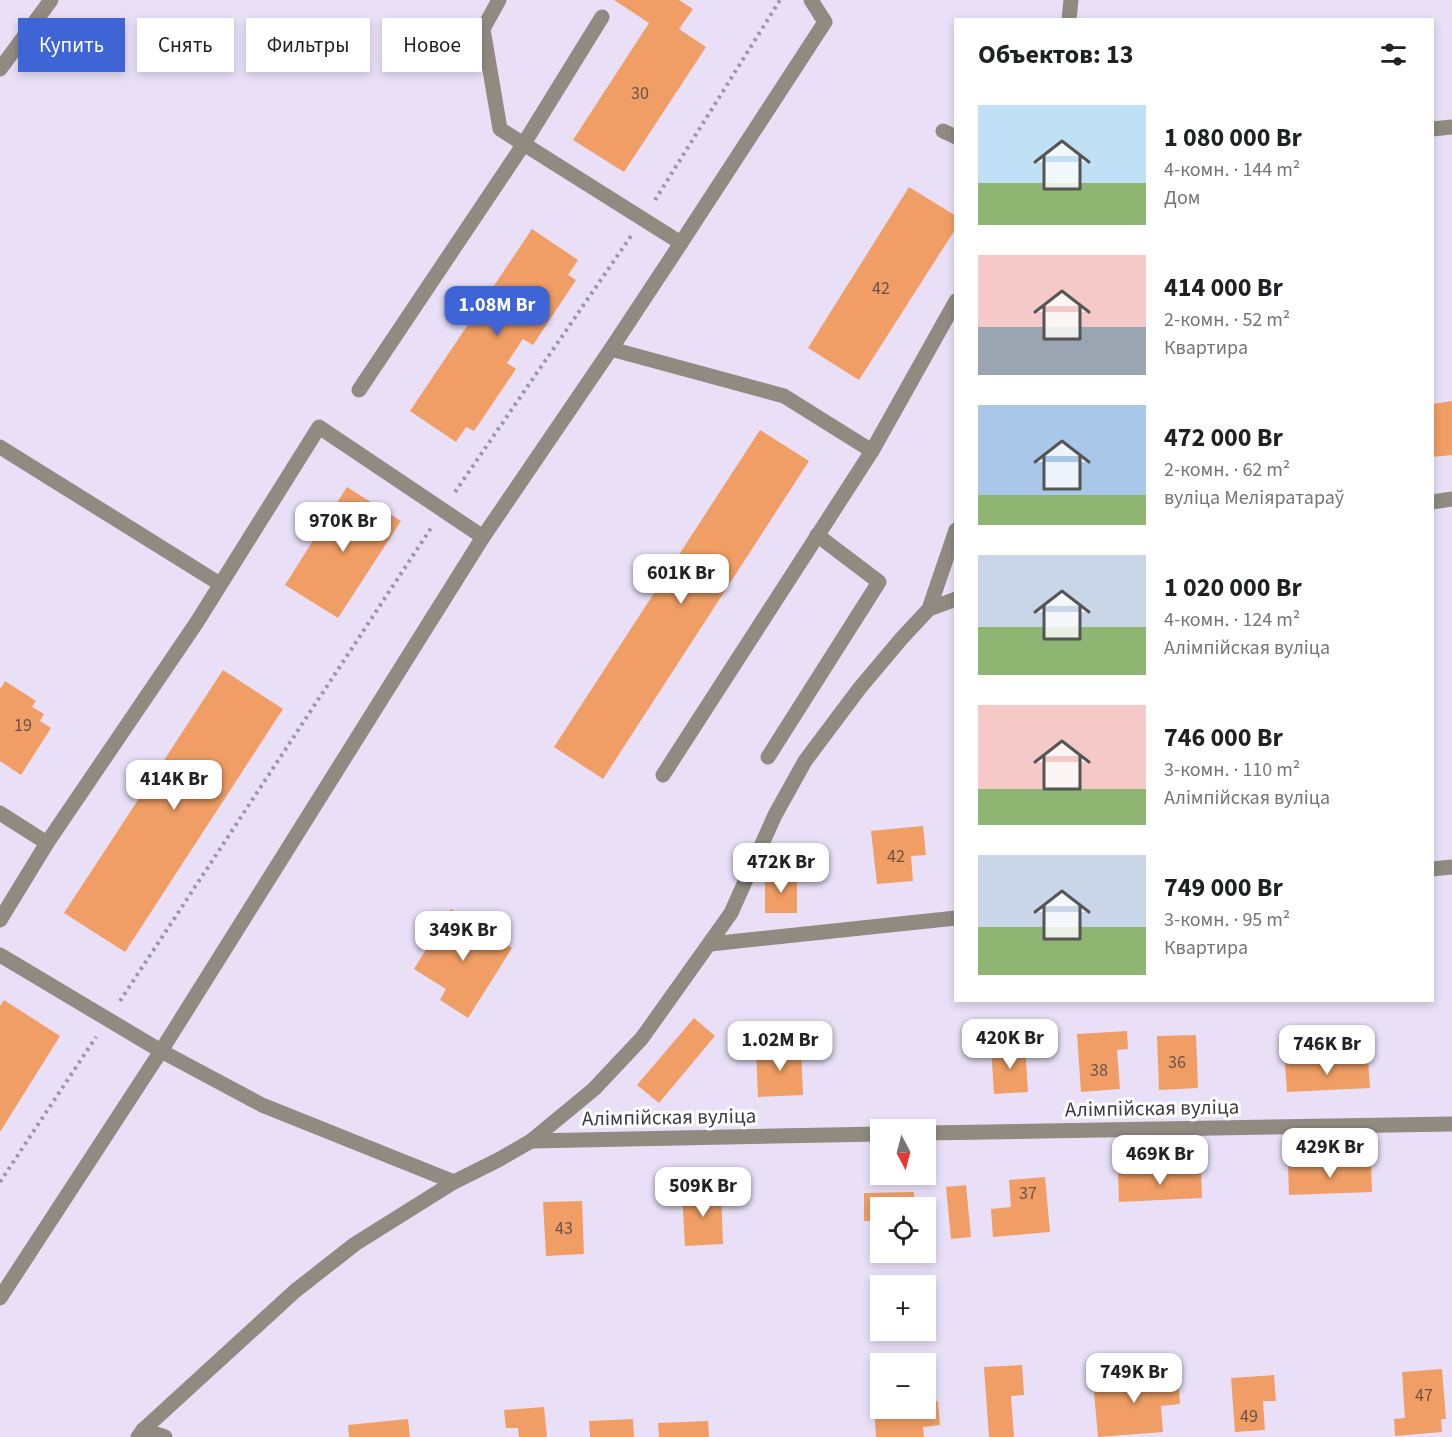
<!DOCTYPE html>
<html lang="ru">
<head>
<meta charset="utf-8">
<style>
	:root { --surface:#fff; --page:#f6f6f6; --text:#202124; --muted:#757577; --accent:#3e64d6 }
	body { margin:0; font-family:"Source Sans 3",sans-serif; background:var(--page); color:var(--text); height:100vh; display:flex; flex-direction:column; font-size:22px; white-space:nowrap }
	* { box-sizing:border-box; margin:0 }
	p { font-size:20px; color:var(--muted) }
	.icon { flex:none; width:33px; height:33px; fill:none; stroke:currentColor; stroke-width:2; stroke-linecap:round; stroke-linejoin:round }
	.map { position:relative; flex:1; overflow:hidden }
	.side { position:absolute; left:954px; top:18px; width:480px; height:984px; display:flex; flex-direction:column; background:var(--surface); border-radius:0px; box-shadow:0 3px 9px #0003 }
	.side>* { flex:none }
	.hud { position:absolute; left:18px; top:18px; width:570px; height:54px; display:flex; gap:12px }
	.needle { width:39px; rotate:173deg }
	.tools { position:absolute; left:870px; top:1119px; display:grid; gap:12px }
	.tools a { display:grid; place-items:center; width:66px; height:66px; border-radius:0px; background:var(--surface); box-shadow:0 3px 9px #0003; font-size:30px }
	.price { position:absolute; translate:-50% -51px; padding:0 14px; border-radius:12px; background:#fff; color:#222; font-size:20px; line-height:39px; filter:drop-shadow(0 2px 3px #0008) }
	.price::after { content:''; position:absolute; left:50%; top:36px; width:18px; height:14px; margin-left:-9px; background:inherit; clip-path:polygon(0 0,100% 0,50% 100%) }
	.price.current { background:var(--accent); color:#fff }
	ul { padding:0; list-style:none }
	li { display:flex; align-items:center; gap:18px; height:150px; padding:0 24px }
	li span { display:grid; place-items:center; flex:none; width:168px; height:120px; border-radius:0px; color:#555 }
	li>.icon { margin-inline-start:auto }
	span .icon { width:72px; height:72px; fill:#fffc; stroke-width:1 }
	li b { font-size:26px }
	h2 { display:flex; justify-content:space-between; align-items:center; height:72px; padding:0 24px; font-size:26px }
	.tag { padding:0 21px; border-radius:0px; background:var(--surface); box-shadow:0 3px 9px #0003; font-size:21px; line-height:54px }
	.tag.current { background:var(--accent); color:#fff }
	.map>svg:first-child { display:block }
</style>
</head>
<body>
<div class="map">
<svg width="1452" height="1437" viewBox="0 0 1452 1437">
	<rect width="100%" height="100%" fill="#e9e0f8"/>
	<g fill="#f09e65">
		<polygon points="614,0 679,0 693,9 679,29 706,47 624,172 573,140 649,23"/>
		<polygon points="909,187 956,216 956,228 859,380 808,348"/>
		<polygon points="532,229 578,260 568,275 576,280 533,345 523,339 507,363 516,369 474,431 466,427 456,442 410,411"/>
		<polygon points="1452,401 1452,455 1432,457 1432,404"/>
		<polygon points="760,430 809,461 603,779 554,747"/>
		<polygon points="347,487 401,521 338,618 285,585"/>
		<polygon points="223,670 283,709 125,952 64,913"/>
		<polygon points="5,681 36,701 32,707 44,714 40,721 51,728 21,775 0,761 0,687 1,688"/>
		<polygon points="923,826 926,855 911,856 913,881 877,884 871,831"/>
		<rect x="765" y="876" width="32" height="37"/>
		<polygon points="451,909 512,948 468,1018 440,1000 446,989 414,969"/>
		<polygon points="4,1000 60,1036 0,1132 0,1006"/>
		<polygon points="694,1018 715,1036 659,1103 637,1085"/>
		<polygon points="1127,1031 1128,1049 1117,1050 1120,1089 1081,1092 1077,1034"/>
		<polygon points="1196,1035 1198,1088 1159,1090 1157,1036"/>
		<polygon points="1025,1045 1028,1092 994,1094 991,1047"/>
		<polygon points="801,1048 803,1095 758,1097 756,1050"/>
		<polygon points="1368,1059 1370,1088 1287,1092 1285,1063"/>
		<polygon points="1371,1162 1372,1192 1289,1195 1288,1166"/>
		<polygon points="1201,1170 1202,1198 1119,1202 1118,1173"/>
		<polygon points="1045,1177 1050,1232 993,1237 991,1209 1011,1207 1009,1180"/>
		<polygon points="966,1185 971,1237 951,1239 946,1187"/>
		<polygon points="721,1191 723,1244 685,1246 682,1193"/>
		<polygon points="914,1192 914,1208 880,1208 880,1221 864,1221 864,1193"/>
		<polygon points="582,1201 584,1254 546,1256 543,1202"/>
		<polygon points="1022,1365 1024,1395 1011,1396 1014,1437 989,1437 984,1367"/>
		<polygon points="1442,1369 1446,1419 1441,1419 1442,1432 1395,1436 1394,1419 1405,1418 1402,1372"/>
		<polygon points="1178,1374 1180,1404 1161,1406 1163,1432 1098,1437 1093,1381"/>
		<polygon points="1274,1375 1276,1401 1263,1401 1265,1430 1235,1432 1231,1378"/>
		<polygon points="938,1401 940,1425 923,1427 924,1437 876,1437 874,1406 880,1405 880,1408 926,1408 926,1402"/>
		<polygon points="544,1407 547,1437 519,1437 518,1428 506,1428 504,1410"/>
		<polygon points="408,1419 410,1437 349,1437 348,1425"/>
		<polygon points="633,1419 634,1437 590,1437 589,1421"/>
		<polygon points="708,1421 709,1437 659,1437 658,1423"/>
	</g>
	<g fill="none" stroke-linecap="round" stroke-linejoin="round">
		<g stroke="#9b95a6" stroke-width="4" stroke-dasharray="3 4.5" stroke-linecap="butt">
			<polyline points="655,200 780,0"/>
			<polyline points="455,492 631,236"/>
			<polyline points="120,1001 431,528"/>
			<polyline points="0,1182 96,1037"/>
		</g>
		<g stroke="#908a81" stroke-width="15">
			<polyline points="1069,20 1071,0"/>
			<polyline points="0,69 51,0"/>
			<polyline points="1432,129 1452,127"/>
			<polyline points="943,131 956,137"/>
			<polyline points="681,243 825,22 811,0"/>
			<polyline points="611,349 784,396 872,451 663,775"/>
			<polyline points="359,390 523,145 602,17"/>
			<polyline points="0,447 220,584"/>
			<polyline points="872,451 956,301"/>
			<polyline points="1432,502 1452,499"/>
			<polyline points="929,609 956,599"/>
			<polyline points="768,757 879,582 817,535"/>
			<polyline points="0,813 47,843"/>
			<polyline points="1432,869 1452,867"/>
			<polyline points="0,920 47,843 197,622 319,427 483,537"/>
			<polyline points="710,944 956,918"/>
			<polyline points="0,955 161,1051 262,1105 454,1182"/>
			<polyline points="926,1133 1452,1124"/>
			<polyline points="531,1141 880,1134"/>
			<polyline points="0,1298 161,1051 483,537 611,349 681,243 500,129 483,29 499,0"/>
			<polyline points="143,1430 165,1437"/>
			<polyline points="138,1437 143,1430 295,1291 355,1244 454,1182 500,1159 531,1141 594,1089 642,1038 731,913 775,815 805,761 859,689 901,639 929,609 956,530"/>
		</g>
	</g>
	<g text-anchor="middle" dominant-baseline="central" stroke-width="6" stroke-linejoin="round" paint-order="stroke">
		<g font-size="18" fill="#6a534c">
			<text x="640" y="93">30</text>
			<text x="881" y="288">42</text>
			<text x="23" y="725">19</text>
			<text x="896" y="856">42</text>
			<text x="1177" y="1062">36</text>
			<text x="1099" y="1070">38</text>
			<text x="1028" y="1193">37</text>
			<text x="564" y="1228">43</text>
			<text x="1424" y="1395">47</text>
			<text x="1249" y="1416">49</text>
		</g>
		<g font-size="21" fill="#3e3a43" stroke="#fff">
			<text transform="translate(1152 1108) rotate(-1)">Алімпійская вуліца</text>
			<text transform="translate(669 1117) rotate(-1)">Алімпійская вуліца</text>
		</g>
	</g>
</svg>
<div class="tools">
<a><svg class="needle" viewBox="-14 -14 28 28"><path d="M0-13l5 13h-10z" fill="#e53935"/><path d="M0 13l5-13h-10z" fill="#757577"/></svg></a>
<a><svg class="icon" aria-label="locate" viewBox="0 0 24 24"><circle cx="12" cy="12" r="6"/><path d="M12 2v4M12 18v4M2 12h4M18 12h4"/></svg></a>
<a>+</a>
<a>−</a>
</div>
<b class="price current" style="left:497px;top:337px">1.08M Br</b>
<b class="price" style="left:343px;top:553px">970K Br</b>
<b class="price" style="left:681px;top:605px">601K Br</b>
<b class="price" style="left:174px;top:811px">414K Br</b>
<b class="price" style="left:781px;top:894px">472K Br</b>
<b class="price" style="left:463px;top:962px">349K Br</b>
<b class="price" style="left:1010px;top:1070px">420K Br</b>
<b class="price" style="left:780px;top:1072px">1.02M Br</b>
<b class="price" style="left:1327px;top:1076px">746K Br</b>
<b class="price" style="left:1330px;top:1179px">429K Br</b>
<b class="price" style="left:1160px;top:1186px">469K Br</b>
<b class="price" style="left:703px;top:1218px">509K Br</b>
<b class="price" style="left:1134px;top:1404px">749K Br</b>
<div class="hud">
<a class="tag current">Купить</a>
<a class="tag">Снять</a>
<a class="tag">Фильтры</a>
<a class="tag">Новое</a>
</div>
<section class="side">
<h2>Объектов: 13<svg class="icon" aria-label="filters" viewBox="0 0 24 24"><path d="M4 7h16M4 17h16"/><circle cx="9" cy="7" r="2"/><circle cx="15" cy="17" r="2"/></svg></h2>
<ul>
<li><span style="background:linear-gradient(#bfe0f5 65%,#8fb573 0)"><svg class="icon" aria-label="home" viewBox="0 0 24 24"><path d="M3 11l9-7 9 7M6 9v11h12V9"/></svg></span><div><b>1 080 000 Br</b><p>4-комн. · 144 m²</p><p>Дом</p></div></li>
<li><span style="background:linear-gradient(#f6c9c9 60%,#9aa5b1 0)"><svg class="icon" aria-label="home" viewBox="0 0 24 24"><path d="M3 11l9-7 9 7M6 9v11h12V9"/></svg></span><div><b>414 000 Br</b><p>2-комн. · 52 m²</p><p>Квартира</p></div></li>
<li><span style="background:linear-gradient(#a9c7e8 75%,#8fb573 0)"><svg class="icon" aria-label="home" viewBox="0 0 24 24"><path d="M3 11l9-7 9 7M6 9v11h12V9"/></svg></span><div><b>472 000 Br</b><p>2-комн. · 62 m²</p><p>вуліца Меліяратараў</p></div></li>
<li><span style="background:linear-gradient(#c9d6e8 60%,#8fb573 0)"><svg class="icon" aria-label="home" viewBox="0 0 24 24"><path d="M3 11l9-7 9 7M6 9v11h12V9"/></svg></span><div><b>1 020 000 Br</b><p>4-комн. · 124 m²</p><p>Алімпійская вуліца</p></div></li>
<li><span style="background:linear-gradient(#f6c9c9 70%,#8fb573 0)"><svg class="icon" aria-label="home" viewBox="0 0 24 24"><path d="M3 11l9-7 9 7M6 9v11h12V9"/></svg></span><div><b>746 000 Br</b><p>3-комн. · 110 m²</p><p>Алімпійская вуліца</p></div></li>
<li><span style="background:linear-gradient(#c9d6e8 60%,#8fb573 0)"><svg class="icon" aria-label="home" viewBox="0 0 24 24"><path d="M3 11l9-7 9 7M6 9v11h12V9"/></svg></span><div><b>749 000 Br</b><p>3-комн. · 95 m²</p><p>Квартира</p></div></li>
</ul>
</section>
</div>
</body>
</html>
